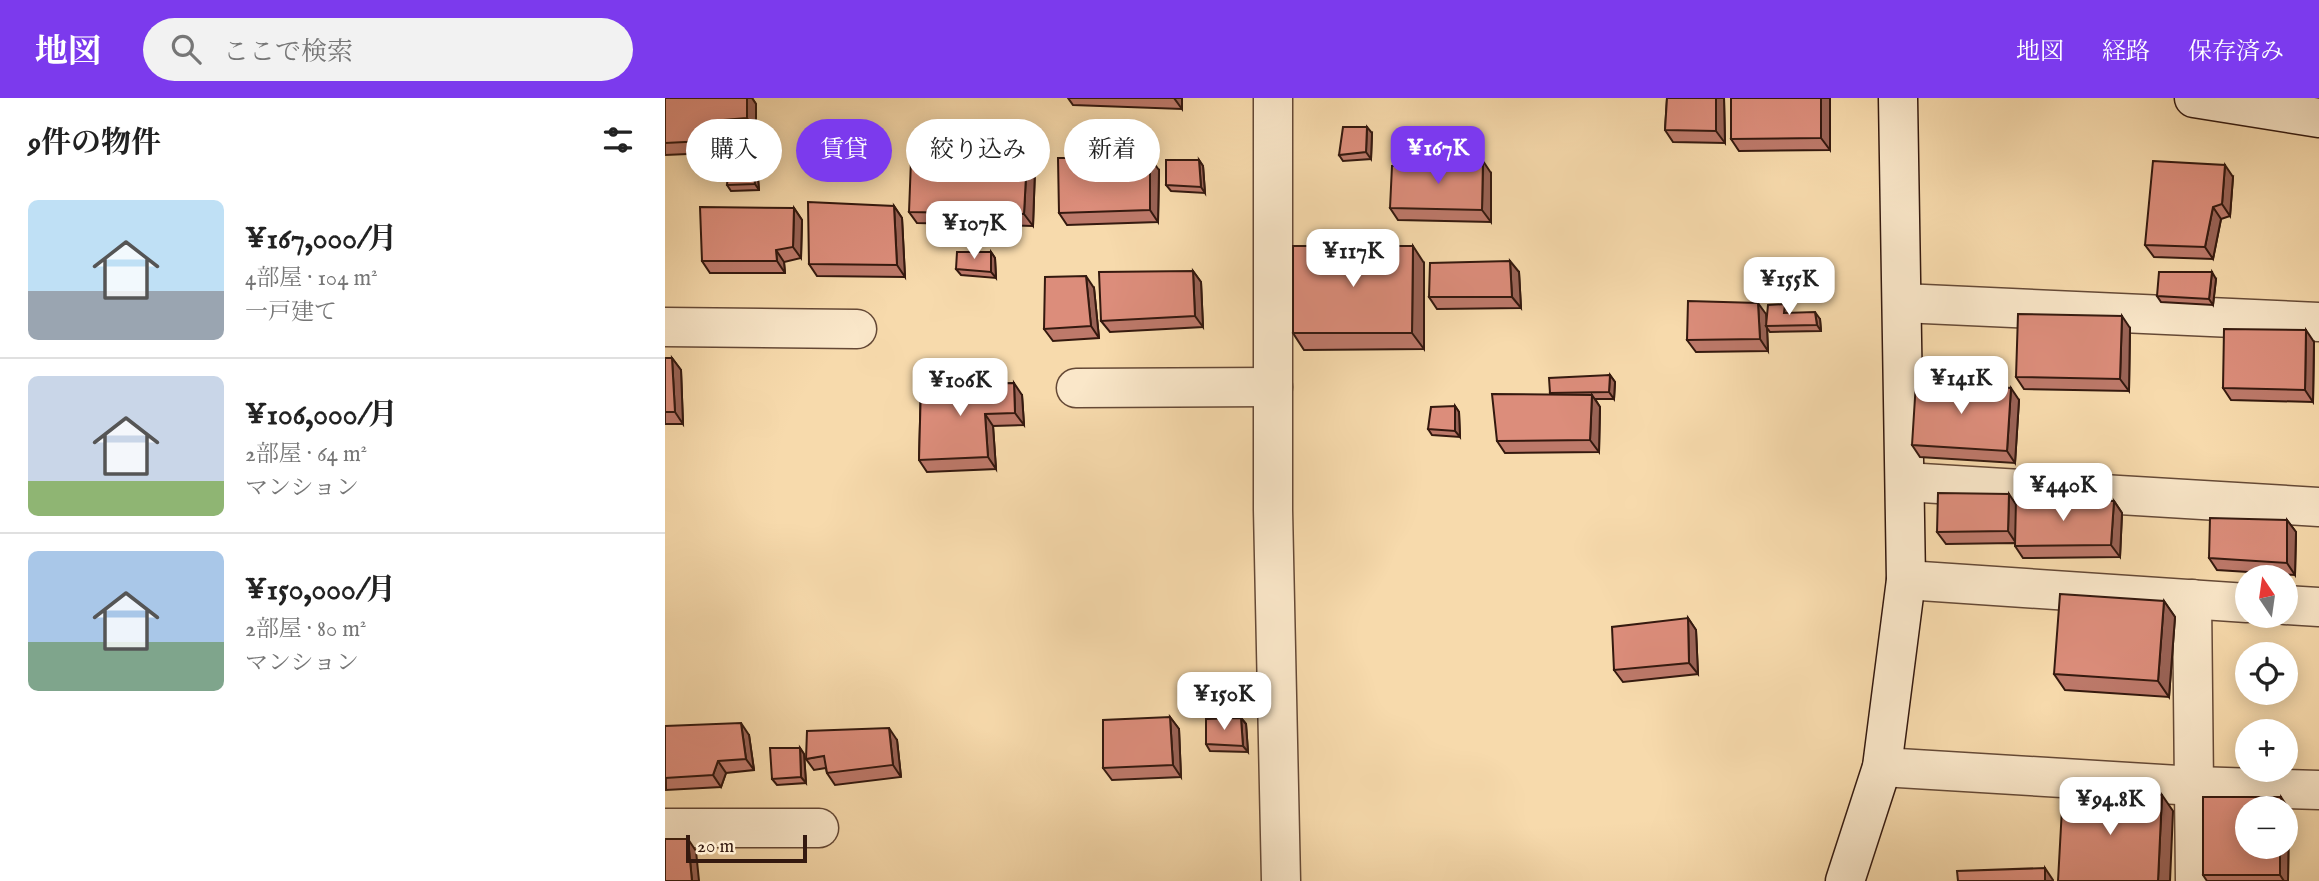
<!DOCTYPE html>
<html lang="ja">
<head>
<meta charset="utf-8">
<style>
	:root { --surface:#fff; --page:#f2f2f2; --text:#222; --muted:#767676; --line:#e0e0e0; --accent:#7c3aed }
	body { margin:0; font-family:"IM FELL English","Noto Serif JP",serif; background:var(--page); color:var(--text); height:100vh; display:flex; flex-direction:column; font-size:26px; white-space:nowrap }
	* { box-sizing:border-box; margin:0 }
	p { font-size:23px; color:var(--muted) }
	.icon { flex:none; width:38px; height:38px; fill:none; stroke:currentColor; stroke-width:2; stroke-linecap:round; stroke-linejoin:round }
	.map { position:relative; flex:1; overflow:hidden }
	.drawer { display:flex; flex-direction:column; background:var(--surface); width:665px }
	.drawer>* { flex:none }
	.hud { position:absolute; left:21px; top:21px; width:665px; height:63px; display:flex; gap:14px }
	.needle { width:46px; rotate:347deg }
	.tools { position:absolute; left:1570px; top:467px; display:grid; gap:14px }
	.tools a { display:grid; place-items:center; width:63px; height:63px; border-radius:50%; background:var(--surface); box-shadow:0 4px 18px #0003; font-size:35px }
	.scale { position:absolute; left:21px; bottom:18px; width:121px; box-sizing:border-box; padding-left:7px; border:4px solid #34190f; border-top:0; font-size:19px; line-height:24px; white-space:nowrap; color:#34190f; -webkit-text-stroke:5px #fae7c9; paint-order:stroke }
	.price { position:absolute; translate:-50% -60px; padding:0 16px; border-radius:14px; background:#fff; color:#222; font-size:23px; line-height:46px; filter:drop-shadow(0 2px 4px #0008) }
	.price::after { content:''; position:absolute; left:50%; top:42px; width:21px; height:16px; margin-left:-10px; background:inherit; clip-path:polygon(0 0,100% 0,50% 100%) }
	.price.current { background:var(--accent); color:#fff }
	ul { padding:0; list-style:none }
	li { display:flex; align-items:center; gap:21px; height:175px; padding:0 28px }
	li+li { border-top:2px solid var(--line) }
	li span { display:grid; place-items:center; flex:none; width:196px; height:140px; border-radius:10px; color:#555 }
	li>.icon { margin-inline-start:auto }
	span .icon { width:84px; height:84px; fill:#fffc; stroke-width:1 }
	li b { font-size:30px }
	h2 { display:flex; justify-content:space-between; align-items:center; height:84px; padding:0 28px; font-size:30px }
	.tag { padding:0 24px; border-radius:32px; background:var(--surface); box-shadow:0 4px 18px #0003; font-size:24px; line-height:63px }
	.tag.current { background:var(--accent); color:#fff }
	header { display:flex; align-items:center; gap:42px; box-sizing:border-box; height:98px; padding:0 35px; background:var(--accent); color:#fff }
	header strong { font-size:33px }
	nav { display:flex; gap:38px; margin-inline-start:auto; font-size:24px }
	.search { width:490px; height:63px; background:var(--page); display:flex; align-items:center; gap:18px; box-sizing:border-box; padding:0 24px; border-radius:38px; color:var(--muted); font-size:26px }
	main { display:flex; flex:1; min-height:0 }
	.map>svg:first-child { display:block }
</style>
</head>
<body>
<header>
<strong>地図</strong>
<div class="search"><svg class="icon" aria-label="search" viewBox="0 0 24 24"><circle cx="10" cy="10" r="6"/><path d="M15 15l6 6"/></svg>ここで検索</div>
<nav><a>地図</a><a>経路</a><a>保存済み</a></nav>
</header>
<main>
<section class="drawer">
<h2>9件の物件<svg class="icon" aria-label="filters" viewBox="0 0 24 24"><path d="M4 7h16M4 17h16"/><circle cx="9" cy="7" r="2"/><circle cx="15" cy="17" r="2"/></svg></h2>
<ul>
<li><span style="background:linear-gradient(#bfe0f5 65%,#9aa5b1 0)"><svg class="icon" aria-label="home" viewBox="0 0 24 24"><path d="M3 11l9-7 9 7M6 9v11h12V9"/></svg></span><div><b>¥167,000/月</b><p>4部屋 · 104 m²</p><p>一戸建て</p></div></li>
<li><span style="background:linear-gradient(#c9d6e8 75%,#8fb573 0)"><svg class="icon" aria-label="home" viewBox="0 0 24 24"><path d="M3 11l9-7 9 7M6 9v11h12V9"/></svg></span><div><b>¥106,000/月</b><p>2部屋 · 64 m²</p><p>マンション</p></div></li>
<li><span style="background:linear-gradient(#a9c7e8 65%,#7fa58c 0)"><svg class="icon" aria-label="home" viewBox="0 0 24 24"><path d="M3 11l9-7 9 7M6 9v11h12V9"/></svg></span><div><b>¥150,000/月</b><p>2部屋 · 80 m²</p><p>マンション</p></div></li>
</ul>
</section>
<div class="map">
<svg width="1654" height="783" viewBox="0 0 1654 783">
	<rect width="100%" height="100%" fill="#f7daac"/>
	<filter id="stains"><feTurbulence type="fractalNoise" baseFrequency=".00286" numOctaves="4"/><feColorMatrix values="0 0 0 0 .2 0 0 0 0 .09 0 0 0 0 .02 0 0 0 .5 -.17"/></filter>
	<radialGradient id="worn" r=".72"><stop offset=".6" stop-color="#630" stop-opacity="0"/><stop offset="1" stop-color="#630" stop-opacity=".3"/></radialGradient>
	<g fill="none" stroke-linecap="round" stroke-linejoin="round">
		<defs>
			<g id="street">
				<polyline points="608,0 608,412 616,783"/>
				<polyline points="1237,205 1654,224"/>
				<polyline points="0,229 192,231"/>
				<polyline points="411,290 608,289"/>
				<polyline points="1240,384 1654,409"/>
				<polyline points="1241,482 1582,505"/>
				<polyline points="1527,501 1530,783"/>
				<polyline points="1620,507 1654,509"/>
				<polyline points="1217,669 1530,688 1654,692"/>
				<polyline points="0,730 154,730"/>
			</g>
			<g id="secondary">
				<polyline points="1529,0 1654,20"/>
				<polyline points="1180,783 1217,669 1241,482 1233,0"/>
			</g>
		</defs>
		<use href="#street" stroke="#654936" stroke-width="41"/>
		<use href="#secondary" stroke="#34190f" stroke-width="41"/>
		<use href="#street" stroke="#fae7c9" stroke-width="38"/>
		<use href="#secondary" stroke="#fae7c9" stroke-width="38"/>
	</g>
	<g fill="#bd796a" stroke="#34190f" stroke-width="2">
		<polygon points="0,0 87,0 91,6 91,32 68,34 68,54 0,57"/>
		<polygon points="403,0 517,0 517,11 408,7"/>
		<polygon points="1002,0 1059,0 1060,45 1008,44 1000,32"/>
		<polygon points="1165,0 1165,52 1074,53 1066,41"/>
		<polygon points="707,35 706,61 678,63 674,57"/>
		<polygon points="534,62 538,68 540,95 506,93 501,87"/>
		<polygon points="87,63 92,69 94,92 66,93 62,87"/>
		<polygon points="370,71 368,128 252,125 244,114"/>
		<polygon points="494,72 493,124 402,127 394,115"/>
		<polygon points="826,75 826,124 733,122 725,110"/>
		<polygon points="1568,79 1565,118 1556,121 1548,161 1489,159 1480,147"/>
		<polygon points="229,108 237,120 240,179 152,178 144,166"/>
		<polygon points="129,110 137,122 136,160 119,164 120,175 45,175 37,163"/>
		<polygon points="326,154 330,160 331,180 296,177 291,171"/>
		<polygon points="759,165 759,251 639,252 628,235"/>
		<polygon points="528,173 536,184 538,229 445,234 436,223"/>
		<polygon points="854,174 856,210 772,211 764,199"/>
		<polygon points="1551,181 1548,207 1496,204 1492,198"/>
		<polygon points="429,190 434,240 388,243 379,231"/>
		<polygon points="1124,213 1124,215 1155,221 1156,233 1105,234 1102,230 1103,253 1031,254 1022,242 1101,216 1102,220"/>
		<polygon points="1465,230 1464,293 1359,291 1351,279"/>
		<polygon points="1649,244 1648,304 1566,302 1558,290"/>
		<polygon points="0,260 7,260 16,272 18,326 0,326"/>
		<polygon points="945,277 950,284 949,301 930,301 935,309 934,354 840,355 832,343 886,297 885,295"/>
		<polygon points="256,286 357,297 359,327 328,328 331,371 262,374 254,362"/>
		<polygon points="1354,302 1350,365 1255,359 1247,347"/>
		<polygon points="790,308 794,314 795,339 767,337 763,331"/>
		<polygon points="1449,403 1457,415 1455,459 1358,460 1350,448 1350,445 1281,446 1272,434 1351,405"/>
		<polygon points="1622,422 1631,434 1630,477 1552,472 1544,460"/>
		<polygon points="1499,503 1510,519 1504,599 1400,592 1389,576"/>
		<polygon points="1023,520 1031,532 1033,576 958,584 949,572"/>
		<polygon points="505,619 514,631 516,679 447,682 438,670"/>
		<polygon points="576,620 581,626 583,654 545,653 541,646"/>
		<polygon points="0,628 84,637 89,672 61,675 56,689 1,692"/>
		<polygon points="232,642 236,679 170,687 162,675 161,670 149,672 141,661"/>
		<polygon points="135,650 139,656 141,685 112,687 107,681"/>
		<polygon points="1624,711 1623,783 1542,783 1538,777"/>
	</g>
	<g fill="#9a6356" stroke="#34190f" stroke-width="2">
		<polygon points="82,0 87,0 91,6 91,32 82,20"/>
		<polygon points="509,0 517,0 517,11"/>
		<polygon points="1051,0 1059,0 1060,45 1051,33"/>
		<polygon points="1156,0 1165,0 1165,52 1156,40"/>
		<polygon points="59,22 68,34 68,54 60,42"/>
		<polygon points="702,29 707,35 706,61 701,54"/>
		<polygon points="362,59 370,71 368,128 359,116"/>
		<polygon points="485,60 494,72 493,124 485,112"/>
		<polygon points="534,62 538,68 540,95 536,89"/>
		<polygon points="87,63 92,69 94,92 90,86"/>
		<polygon points="818,63 826,75 826,124 817,112"/>
		<polygon points="1560,67 1568,79 1565,118 1557,106"/>
		<polygon points="229,108 237,120 240,179 232,167"/>
		<polygon points="1548,109 1556,121 1548,161 1540,149"/>
		<polygon points="129,110 137,122 136,160 128,149"/>
		<polygon points="748,148 759,165 759,251 747,235"/>
		<polygon points="111,152 119,164 120,175 112,163"/>
		<polygon points="326,154 330,160 331,180 326,174"/>
		<polygon points="845,163 854,174 856,210 847,199"/>
		<polygon points="528,173 536,184 538,229 530,218"/>
		<polygon points="1547,174 1551,181 1548,207 1544,201"/>
		<polygon points="421,178 429,190 434,240 426,228"/>
		<polygon points="1093,205 1101,216 1102,228 1101,228 1102,230 1103,253 1095,241"/>
		<polygon points="1120,206 1124,213 1124,221 1119,215"/>
		<polygon points="1150,214 1155,221 1156,233 1152,227"/>
		<polygon points="1457,218 1465,230 1464,293 1455,281"/>
		<polygon points="1641,232 1649,244 1648,304 1640,292"/>
		<polygon points="7,260 16,272 18,326 10,314"/>
		<polygon points="945,277 950,284 949,301 944,294"/>
		<polygon points="349,285 357,297 359,327 350,315"/>
		<polygon points="1346,290 1354,302 1350,365 1342,353"/>
		<polygon points="927,297 935,309 934,354 925,342"/>
		<polygon points="790,308 794,314 795,339 790,333"/>
		<polygon points="320,316 328,328 331,371 323,359"/>
		<polygon points="1344,396 1352,408 1351,445 1343,433"/>
		<polygon points="1449,403 1457,415 1455,459 1446,447"/>
		<polygon points="1622,422 1631,434 1630,477 1622,465"/>
		<polygon points="1499,503 1510,519 1504,599 1493,583"/>
		<polygon points="1023,520 1031,532 1033,576 1024,565"/>
		<polygon points="505,619 514,631 516,679 508,667"/>
		<polygon points="576,620 581,626 583,654 578,648"/>
		<polygon points="76,625 84,637 89,672 81,661"/>
		<polygon points="224,630 232,642 236,679 228,667"/>
		<polygon points="135,650 139,656 141,685 136,679"/>
		<polygon points="53,663 61,675 56,689 48,677"/>
		<polygon points="1497,697 1508,713 1505,783 1493,783"/>
		<polygon points="1616,699 1624,711 1623,783 1619,783 1615,777 1615,749 1620,749 1620,710 1615,710"/>
		<polygon points="23,741 31,753 34,783 27,783"/>
		<polygon points="1380,770 1388,782 1388,783 1380,783"/>
	</g>
	<g fill="#dc8d7b" stroke="#34190f" stroke-width="2">
		<polygon points="0,0 82,0 82,20 59,22 60,42 0,45"/>
		<polygon points="1002,0 1051,0 1051,33 1000,32"/>
		<polygon points="1066,0 1156,0 1156,40 1066,41"/>
		<polygon points="678,29 702,29 701,54 674,57"/>
		<polygon points="362,59 359,116 244,114 246,62"/>
		<polygon points="393,60 485,60 485,112 394,115"/>
		<polygon points="501,62 534,62 536,89 501,87"/>
		<polygon points="87,63 90,86 62,87 64,65"/>
		<polygon points="818,63 817,112 725,110 727,68"/>
		<polygon points="1488,63 1560,67 1557,106 1548,109 1540,149 1480,147"/>
		<polygon points="143,104 229,108 232,167 144,166"/>
		<polygon points="35,109 129,110 128,149 111,152 112,163 37,163"/>
		<polygon points="628,148 748,148 747,235 628,235"/>
		<polygon points="292,154 326,154 326,174 291,171"/>
		<polygon points="845,163 847,199 764,199 765,165"/>
		<polygon points="528,173 530,218 436,223 434,174"/>
		<polygon points="1494,174 1547,174 1544,201 1492,198"/>
		<polygon points="421,178 426,228 379,231 380,179"/>
		<polygon points="1023,203 1093,205 1095,241 1022,242"/>
		<polygon points="1120,206 1119,215 1150,214 1152,227 1101,228 1103,207"/>
		<polygon points="1353,216 1457,218 1455,281 1351,279"/>
		<polygon points="1559,231 1641,232 1640,292 1558,290"/>
		<polygon points="0,260 7,260 10,314 0,314"/>
		<polygon points="945,277 944,294 885,295 884,280"/>
		<polygon points="1251,284 1346,290 1342,353 1247,347"/>
		<polygon points="349,285 350,315 320,316 323,359 254,362 256,286"/>
		<polygon points="827,296 927,297 925,342 832,343"/>
		<polygon points="790,308 790,333 763,331 766,309"/>
		<polygon points="1273,395 1344,396 1343,433 1272,434"/>
		<polygon points="1351,401 1449,403 1446,447 1350,448"/>
		<polygon points="1545,420 1622,422 1622,465 1544,460"/>
		<polygon points="1395,496 1499,503 1493,583 1389,576"/>
		<polygon points="1023,520 1024,565 949,572 947,529"/>
		<polygon points="505,619 508,667 438,670 438,622"/>
		<polygon points="576,620 578,648 541,646 541,621"/>
		<polygon points="76,625 81,661 53,663 48,677 0,680 0,628"/>
		<polygon points="224,630 228,667 162,675 159,658 141,661 142,633"/>
		<polygon points="105,650 135,650 136,679 107,681"/>
		<polygon points="1398,692 1497,697 1493,783 1393,783"/>
		<polygon points="1538,699 1616,699 1615,710 1582,710 1582,749 1615,749 1615,777 1538,777"/>
		<polygon points="0,741 23,741 27,783 0,783"/>
		<polygon points="1380,770 1380,783 1293,783 1292,773"/>
	</g>
	<rect width="100%" height="100%" filter="url(#stains)"/>
	<rect width="100%" height="100%" fill="url(#worn)"/>
</svg>
<div class="tools">
<a><svg class="needle" viewBox="-14 -14 28 28"><path d="M0-13l5 13h-10z" fill="#e53935"/><path d="M0 13l5-13h-10z" fill="#767676"/></svg></a>
<a><svg class="icon" aria-label="locate" viewBox="0 0 24 24"><circle cx="12" cy="12" r="6"/><path d="M12 2v4M12 18v4M2 12h4M18 12h4"/></svg></a>
<a>+</a>
<a>−</a>
</div>
<div class="scale">20 m</div>
<b class="price current" style="left:773px;top:88px">¥167K</b>
<b class="price" style="left:309px;top:163px">¥107K</b>
<b class="price" style="left:688px;top:191px">¥117K</b>
<b class="price" style="left:1124px;top:219px">¥155K</b>
<b class="price" style="left:1296px;top:318px">¥141K</b>
<b class="price" style="left:295px;top:320px">¥106K</b>
<b class="price" style="left:1398px;top:425px">¥440K</b>
<b class="price" style="left:559px;top:634px">¥150K</b>
<b class="price" style="left:1445px;top:739px">¥94.8K</b>
<div class="hud">
<a class="tag">購入</a>
<a class="tag current">賃貸</a>
<a class="tag">絞り込み</a>
<a class="tag">新着</a>
</div>
</div>
</main>
</body>
</html>
